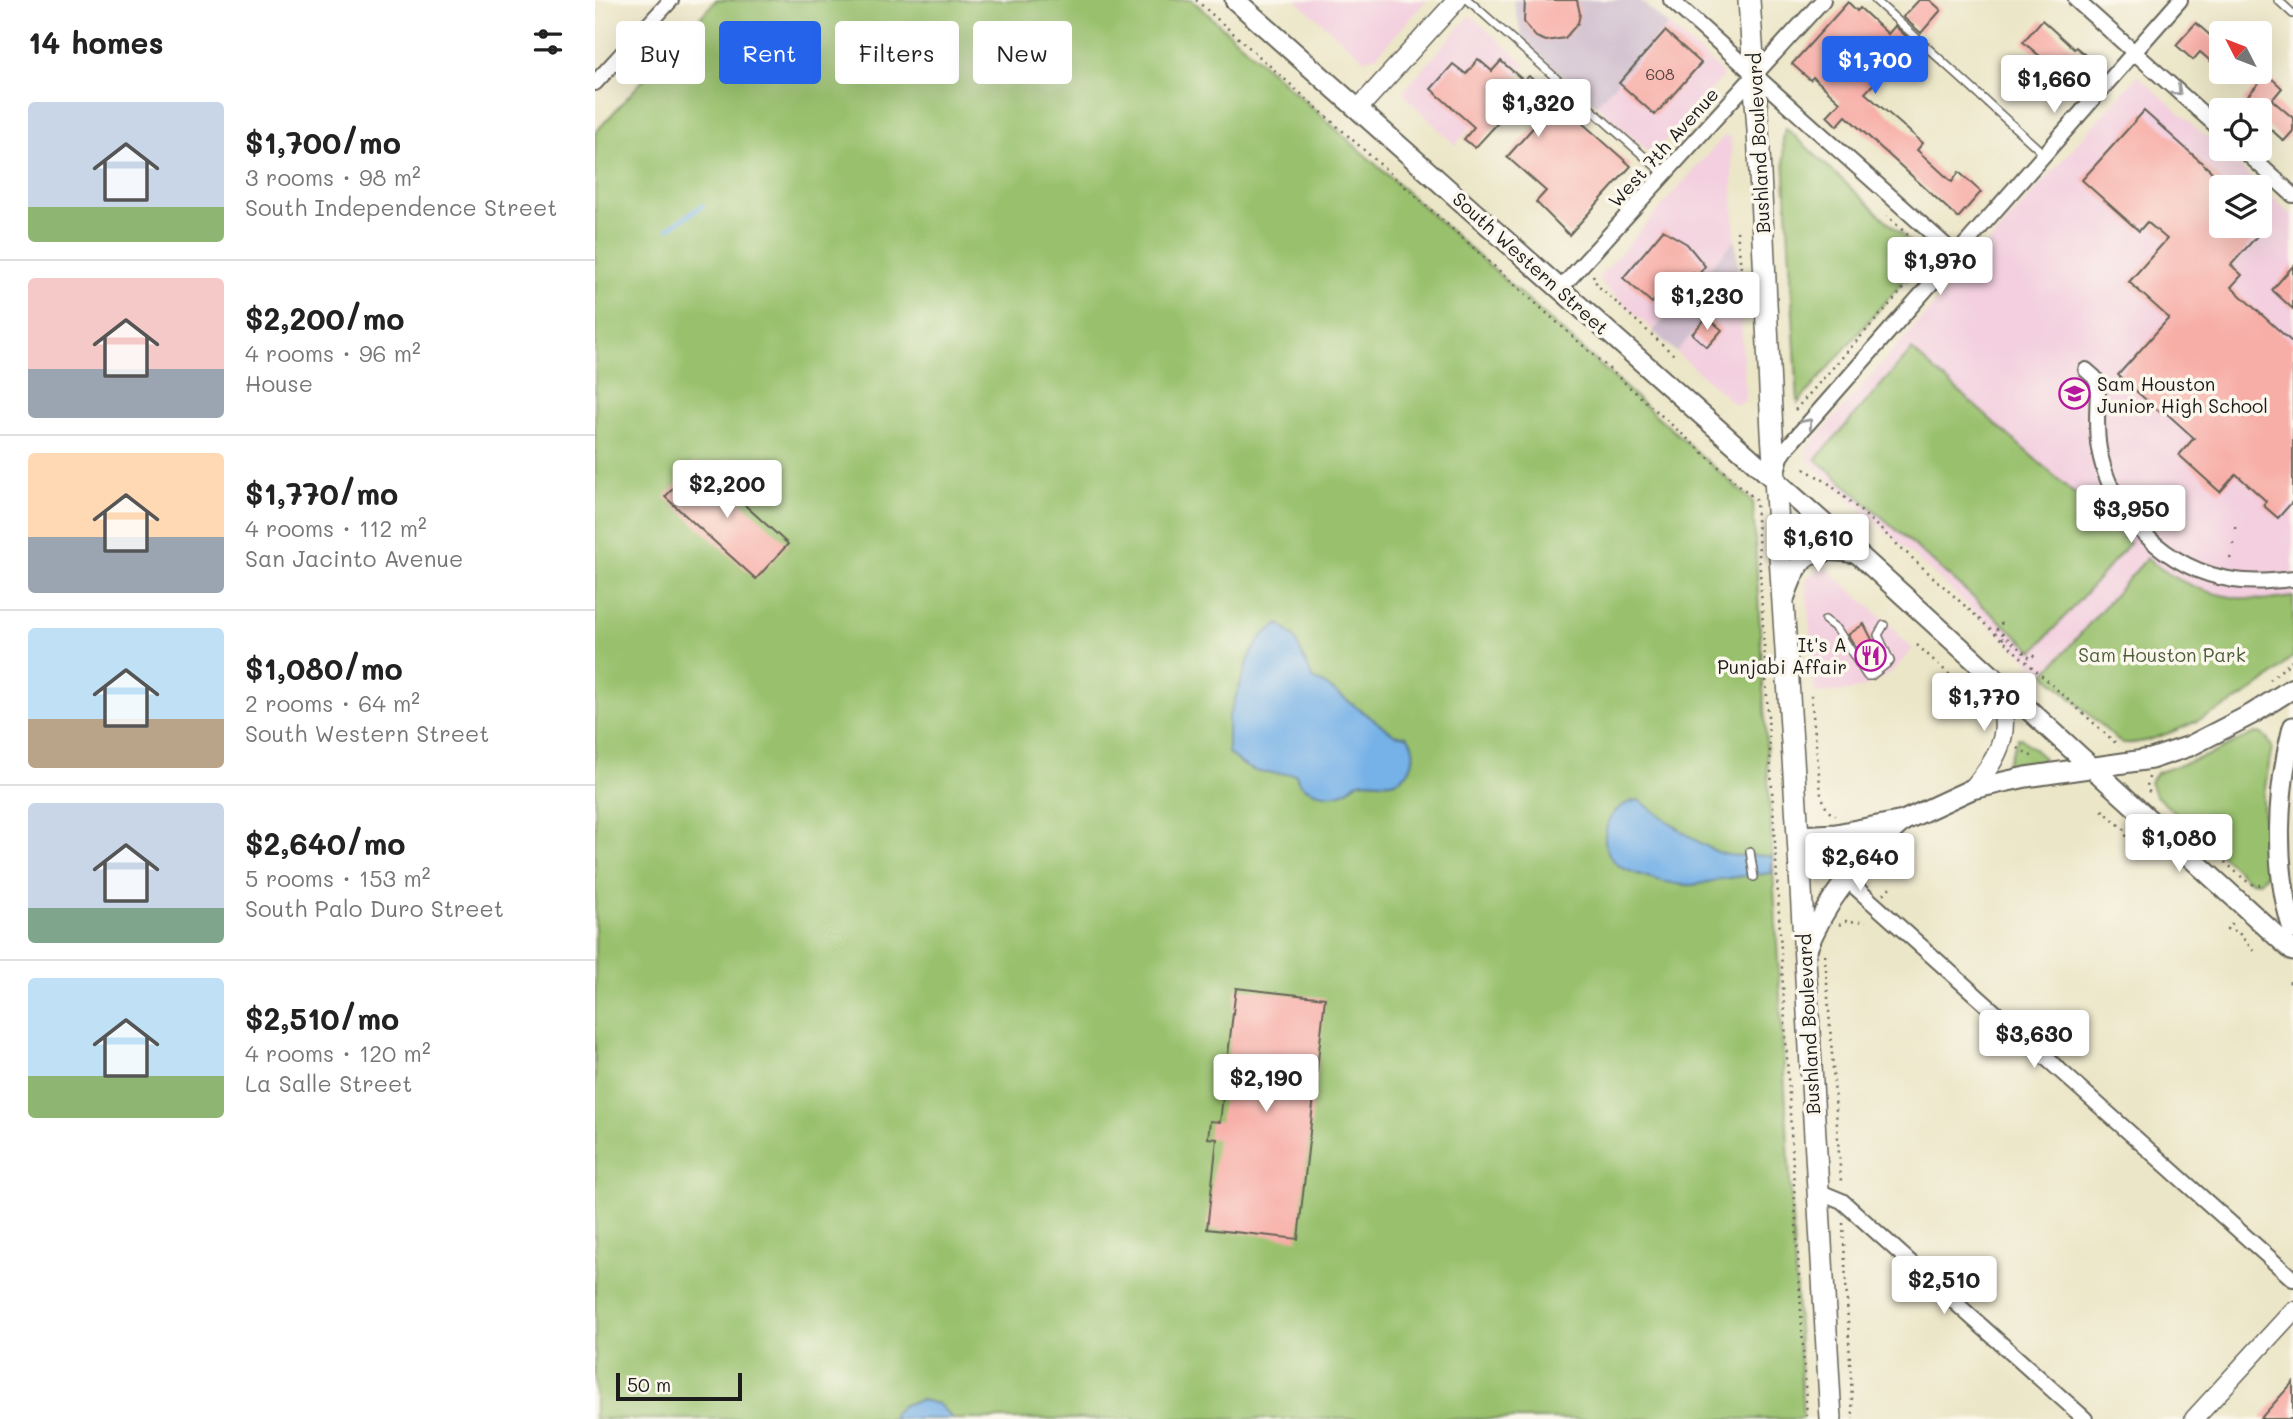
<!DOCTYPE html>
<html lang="en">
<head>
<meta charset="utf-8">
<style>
	:root { --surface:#fff; --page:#f6f6f6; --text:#222; --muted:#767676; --line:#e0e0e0; --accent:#2563eb }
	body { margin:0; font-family:Mali,sans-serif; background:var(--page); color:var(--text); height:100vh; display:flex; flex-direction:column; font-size:26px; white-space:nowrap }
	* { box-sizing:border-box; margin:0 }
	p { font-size:23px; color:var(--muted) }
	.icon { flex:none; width:38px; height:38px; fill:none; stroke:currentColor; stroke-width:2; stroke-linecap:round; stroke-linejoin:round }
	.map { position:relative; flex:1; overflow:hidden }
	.side { display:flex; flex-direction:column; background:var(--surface); width:595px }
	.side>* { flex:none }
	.hud { position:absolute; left:21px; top:21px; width:665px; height:63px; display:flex; gap:14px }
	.needle { width:46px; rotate:312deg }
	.controls { position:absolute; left:1614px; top:21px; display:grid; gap:14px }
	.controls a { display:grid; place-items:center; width:63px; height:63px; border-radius:7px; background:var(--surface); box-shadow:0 7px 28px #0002; font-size:35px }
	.scale { position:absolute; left:21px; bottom:18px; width:126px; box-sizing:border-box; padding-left:7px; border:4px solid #1c1c1c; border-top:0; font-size:19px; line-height:24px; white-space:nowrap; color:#1c1c1c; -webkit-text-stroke:5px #fbf7ec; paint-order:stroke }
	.price { position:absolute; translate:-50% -60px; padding:0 16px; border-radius:7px; background:#fff; color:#222; font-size:23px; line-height:46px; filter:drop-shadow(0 2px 4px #0008) }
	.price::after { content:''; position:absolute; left:50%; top:42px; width:21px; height:16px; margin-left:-10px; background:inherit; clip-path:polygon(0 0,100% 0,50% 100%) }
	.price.on { background:var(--accent); color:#fff }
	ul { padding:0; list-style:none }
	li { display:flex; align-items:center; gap:21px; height:175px; padding:0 28px }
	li+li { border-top:2px solid var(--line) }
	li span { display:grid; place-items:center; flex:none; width:196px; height:140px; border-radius:7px; color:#555 }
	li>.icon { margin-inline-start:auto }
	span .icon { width:84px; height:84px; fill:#fffc; stroke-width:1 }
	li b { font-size:30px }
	h2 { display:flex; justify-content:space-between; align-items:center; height:84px; padding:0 28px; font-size:30px }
	.tag { padding:0 24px; border-radius:7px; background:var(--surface); box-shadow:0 7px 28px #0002; font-size:24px; line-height:63px }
	.tag.on { background:var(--accent); color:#fff }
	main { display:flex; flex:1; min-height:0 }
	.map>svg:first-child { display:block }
</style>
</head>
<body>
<main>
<section class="side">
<h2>14 homes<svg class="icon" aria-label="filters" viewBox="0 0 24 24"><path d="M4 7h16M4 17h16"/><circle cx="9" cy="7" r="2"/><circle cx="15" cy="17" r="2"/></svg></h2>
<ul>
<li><span style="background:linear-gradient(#c9d6e8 75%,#8fb573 0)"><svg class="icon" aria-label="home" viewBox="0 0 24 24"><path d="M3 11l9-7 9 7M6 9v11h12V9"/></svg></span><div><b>$1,700/mo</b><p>3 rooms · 98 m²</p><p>South Independence Street</p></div></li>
<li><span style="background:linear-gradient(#f6c9c9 65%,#9aa5b1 0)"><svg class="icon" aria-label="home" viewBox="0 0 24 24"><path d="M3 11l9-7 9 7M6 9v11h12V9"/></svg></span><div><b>$2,200/mo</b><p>4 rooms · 96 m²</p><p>House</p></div></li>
<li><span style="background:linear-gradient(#ffd9b3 60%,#9aa5b1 0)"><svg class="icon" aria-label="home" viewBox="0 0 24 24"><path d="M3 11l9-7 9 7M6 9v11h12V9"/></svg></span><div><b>$1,770/mo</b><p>4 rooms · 112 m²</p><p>San Jacinto Avenue</p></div></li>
<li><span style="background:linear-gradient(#bfe0f5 65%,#b9a48a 0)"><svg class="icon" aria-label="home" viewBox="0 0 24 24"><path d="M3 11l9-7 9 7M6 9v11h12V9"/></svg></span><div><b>$1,080/mo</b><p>2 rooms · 64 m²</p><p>South Western Street</p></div></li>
<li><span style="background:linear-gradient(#c9d6e8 75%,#7fa58c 0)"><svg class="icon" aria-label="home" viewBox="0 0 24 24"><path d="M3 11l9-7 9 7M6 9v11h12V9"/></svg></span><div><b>$2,640/mo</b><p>5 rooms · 153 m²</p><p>South Palo Duro Street</p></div></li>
<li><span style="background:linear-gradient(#bfe0f5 70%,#8fb573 0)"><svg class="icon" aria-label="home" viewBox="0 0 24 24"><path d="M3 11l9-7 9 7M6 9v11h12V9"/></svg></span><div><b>$2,510/mo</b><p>4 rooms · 120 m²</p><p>La Salle Street</p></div></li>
</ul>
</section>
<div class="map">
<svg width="1698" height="1419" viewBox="0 0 1698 1419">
	<rect width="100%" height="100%" fill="#fbf7ec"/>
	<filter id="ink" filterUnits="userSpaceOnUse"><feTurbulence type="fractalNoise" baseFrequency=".0143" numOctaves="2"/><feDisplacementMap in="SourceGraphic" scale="14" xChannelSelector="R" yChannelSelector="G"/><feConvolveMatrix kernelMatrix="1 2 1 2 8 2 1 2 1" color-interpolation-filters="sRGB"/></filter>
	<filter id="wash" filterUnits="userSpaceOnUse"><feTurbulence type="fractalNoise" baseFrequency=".00686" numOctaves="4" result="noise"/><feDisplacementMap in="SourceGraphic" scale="28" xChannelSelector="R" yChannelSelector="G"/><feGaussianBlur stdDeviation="1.57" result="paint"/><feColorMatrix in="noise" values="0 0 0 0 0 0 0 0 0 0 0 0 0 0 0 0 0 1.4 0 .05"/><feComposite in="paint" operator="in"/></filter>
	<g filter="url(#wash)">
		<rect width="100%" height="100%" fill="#ece6c8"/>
		<g fill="#f3cfdf" fill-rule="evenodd">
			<polygon points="701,0 832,0 782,55 770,60"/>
			<polygon points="875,15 932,65 860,145 810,96 809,91"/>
			<polygon points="1073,25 1122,68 1128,77 1057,155 1001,105"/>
			<path d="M1543 75 1698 216V657L1665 686 1635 704 1576 732 1537 745 1523 741 1213 461 1211 449ZM1626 187H1664V226H1626Z"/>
			<polygon points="1130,135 1136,138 1140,240 1058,330 1005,282 1004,277"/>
			<polygon points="1144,281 1150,396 1149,402 1140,405 1081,352"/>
			<polygon points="1230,567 1303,632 1303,635 1318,649 1298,671 1273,686 1254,691 1220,693 1211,583 1213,576"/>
		</g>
		<g fill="#cfbdce">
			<polygon points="918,0 1044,0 1073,25 1001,105 928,41"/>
			<polygon points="1140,240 1144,281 1081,352 1058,331"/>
		</g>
		<g fill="#99c16d" stroke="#5a6e44" stroke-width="2">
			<polygon points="121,0 597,0 1158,502 1208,1419 0,1419 0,133"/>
			<polygon points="1191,128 1330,256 1203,403 1188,139"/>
			<polygon points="1317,350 1535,543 1439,651 1221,459"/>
			<path d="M1552 558C1592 592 1646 606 1698 597V657C1687 666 1677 677 1666 685 1644 702 1546 754 1523 741L1450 674Z"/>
			<polygon points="1660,733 1667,734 1672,738 1677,747 1668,799 1671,875 1664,882 1656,881 1648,875 1560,795 1555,782 1561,773 1617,754"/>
			<polygon points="1423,738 1426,738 1449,758 1444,763 1409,770"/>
		</g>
		<g fill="#76b1e7" stroke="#496682" stroke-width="2">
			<path d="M685 624 699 637 718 679 729 684 799 734 812 736C825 751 818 778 796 782 786 784 774 779 764 782 759 783 755 789 751 791 735 799 704 792 701 774 667 772 661 778 633 753V719L656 654 668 635Z"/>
			<path d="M1044 800C1065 815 1110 851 1133 855 1148 857 1162 854 1177 857V873C1160 875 1144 876 1128 879 1117 880 1106 885 1096 885 1080 886 1047 876 1032 870 996 855 1007 804 1044 800Z"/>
			<polygon points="326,1400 343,1404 358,1419 298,1419 298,1415 308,1405"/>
		</g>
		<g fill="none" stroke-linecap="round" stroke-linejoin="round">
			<polyline stroke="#76b1e7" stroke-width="5" points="74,228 107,206"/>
		</g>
		<g id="blocks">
			<g fill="#f7aea7">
				<polygon points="930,0 982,0 985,14 983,23 970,38 951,41 941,37 929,22"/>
				<polygon points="1324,0 1335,0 1346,10 1326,33 1308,17"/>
				<polygon points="1253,2 1262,11 1265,8 1293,34 1300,26 1317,42 1270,93 1328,143 1322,150 1357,182 1364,172 1386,192 1363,218 1251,116 1242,126 1232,116 1245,102 1218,77 1215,80 1197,64"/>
				<polygon points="1447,20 1479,49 1481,47 1503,66 1483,88 1428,42"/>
				<polygon points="1601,23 1626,45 1626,70 1605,52 1598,60 1581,45"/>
				<polygon points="1070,31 1106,63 1060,115 1024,83"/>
				<polygon points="883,59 897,71 906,61 929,81 934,76 1036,166 974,235 941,202 951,191 912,157 944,121 922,102 880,148 869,139 879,127 836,89 858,64 871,74"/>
				<polygon points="1672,74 1687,88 1677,100 1698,118 1698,131 1689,141 1664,119 1664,110 1658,110 1648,101"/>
				<polygon points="1549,111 1626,180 1626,226 1671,226 1636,265 1647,275 1636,287 1698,343 1698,501 1683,518 1668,505 1671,501 1641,474 1625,492 1584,455 1599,438 1569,411 1567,414 1523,375 1574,318 1534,282 1572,239 1552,222 1544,231 1487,180"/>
				<polygon points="1068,230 1092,244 1110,266 1102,277 1098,273 1071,289 1057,303 1028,278"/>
				<polygon points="1698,266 1698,309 1677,290"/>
				<polygon points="1112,317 1127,330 1112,347 1097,334"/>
				<polygon points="102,462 193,544 161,579 70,497"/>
				<polygon points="1269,624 1287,659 1275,669 1253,635"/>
				<polygon points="641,988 730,998 703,1239 612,1229 622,1139 613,1138 615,1121 625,1122"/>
				<polygon points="1698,1382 1698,1419 1665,1419"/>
			</g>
		</g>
	</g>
	<g filter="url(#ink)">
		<use href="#blocks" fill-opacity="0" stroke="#656358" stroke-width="2"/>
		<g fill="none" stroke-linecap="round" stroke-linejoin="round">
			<defs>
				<g id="service">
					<polyline points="873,0 1069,174"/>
					<polyline points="1280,0 1449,154"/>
					<polyline points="1683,0 1698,14"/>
					<polyline points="1230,620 1242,629 1272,676 1276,676 1295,661 1283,635 1289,625"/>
					<polyline points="1155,851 1159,877"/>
				</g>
				<g id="minor">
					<polyline points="1076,0 1360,254"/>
					<polyline points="1481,0 1626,130"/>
					<polyline points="0,83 76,0"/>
					<polyline points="1647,149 1698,195"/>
					<polyline points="965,289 1228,0"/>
					<path d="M1491 370 1499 377 1503 384C1503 406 1500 427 1504 449 1516 515 1572 570 1639 580 1659 583 1678 581 1698 579"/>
					<polyline points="1183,468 1186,457 1195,444 1585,0"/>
					<polyline points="1203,836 1698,1279"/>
					<polyline points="1223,1191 1247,1201 1490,1419"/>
				</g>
				<g id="tertiary">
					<polyline points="763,109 862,0"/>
					<path d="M1377 789C1412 748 1417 726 1398 676"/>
					<polyline points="1599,1419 1698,1311"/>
				</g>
				<g id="secondary">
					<polyline points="640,0 1262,553 1698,951"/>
					<path d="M1189 599C1204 556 1212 545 1260 553"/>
					<path d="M1698 727C1682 790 1678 867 1698 929"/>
					<polyline points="1203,836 1241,834 1308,821 1377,789 1431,777 1556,759 1595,746 1657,714 1698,688"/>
					<path d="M1210 954C1230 899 1264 860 1307 822"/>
				</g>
				<polyline id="primary" points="1154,0 1163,130 1177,432 1203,836 1236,1419"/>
			</defs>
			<use href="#service" stroke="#656358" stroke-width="10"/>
			<use href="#minor" stroke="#656358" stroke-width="18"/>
			<use href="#tertiary" stroke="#656358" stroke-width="21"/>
			<use href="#secondary" stroke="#656358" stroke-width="23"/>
			<use href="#primary" stroke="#656358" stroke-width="24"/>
			<g stroke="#656358" stroke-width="2.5" stroke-dasharray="2 5" stroke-linecap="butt">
				<polyline points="601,0 1161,500 1212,1419"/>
				<polyline points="1142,231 1147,278"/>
				<polyline points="998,275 1002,285 1079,355"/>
				<polyline points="1200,410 1337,257 1292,216"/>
				<polyline points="1209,469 1232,482 1260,506 1524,746"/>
				<polyline points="1640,529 1640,525"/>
				<polyline points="1638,545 1638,541"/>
				<polyline points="1635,559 1636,555"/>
				<polyline points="1407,623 1402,629 1410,636"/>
				<polyline points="1407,639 1410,636 1436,659 1440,654"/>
				<polyline points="1322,645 1387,704"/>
				<polyline points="1675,680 1698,660"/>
				<polyline points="1216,695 1226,794 1232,810 1240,816"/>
				<polyline points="1423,748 1438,757"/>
				<polyline points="1554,777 1552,786 1555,794"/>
				<polyline points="1507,810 1529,829 1533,841"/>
				<polyline points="1609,843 1650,880 1656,884 1665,885"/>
				<polyline points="1309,845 1310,856"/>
				<polyline points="1289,894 1296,886"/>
				<polyline points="1637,923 1632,929 1643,932 1661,954"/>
				<polyline points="1244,925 1251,921 1271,922"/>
				<polyline points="1230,955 1246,1182"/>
				<polyline points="1694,983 1698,978"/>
				<polyline points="1248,1223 1258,1419"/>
			</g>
			<use href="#service" stroke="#fff" stroke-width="7"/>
			<use href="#minor" stroke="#fff" stroke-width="14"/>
			<use href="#tertiary" stroke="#fff" stroke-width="18"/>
			<use href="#secondary" stroke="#fff" stroke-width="19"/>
			<use href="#primary" stroke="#fff" stroke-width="21"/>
		</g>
		<defs><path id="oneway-chevron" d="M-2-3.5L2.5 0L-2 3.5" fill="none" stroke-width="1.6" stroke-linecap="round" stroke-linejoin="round" transform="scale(1.75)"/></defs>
		<g stroke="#999">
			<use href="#oneway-chevron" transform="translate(1582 91) rotate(42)"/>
			<use href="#oneway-chevron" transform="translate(1213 423) rotate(-49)"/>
		</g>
	</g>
	<defs>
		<symbol id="school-ring" viewBox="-11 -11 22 22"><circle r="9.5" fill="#fbf7ec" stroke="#b5179e" stroke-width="1.5"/><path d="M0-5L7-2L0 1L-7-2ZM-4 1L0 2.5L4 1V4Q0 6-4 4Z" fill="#b5179e"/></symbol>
		<symbol id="restaurant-ring" viewBox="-11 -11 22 22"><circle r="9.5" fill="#fbf7ec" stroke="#b5179e" stroke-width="1.5"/><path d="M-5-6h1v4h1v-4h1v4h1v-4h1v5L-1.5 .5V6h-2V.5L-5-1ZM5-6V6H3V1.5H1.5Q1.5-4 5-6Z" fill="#b5179e"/></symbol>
	</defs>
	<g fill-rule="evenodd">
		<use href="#school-ring" x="1462" y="376" width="35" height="35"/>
		<use href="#restaurant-ring" x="1258" y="638" width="35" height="35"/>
	</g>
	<g text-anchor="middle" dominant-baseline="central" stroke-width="7" stroke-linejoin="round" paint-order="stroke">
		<g font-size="16" fill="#53403f">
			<text x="1065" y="73">608</text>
		</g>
		<g font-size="19" fill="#1c1c1c" stroke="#fbf7ec">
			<text transform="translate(1163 143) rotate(-93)">Bushland Boulevard</text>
			<text transform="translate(1068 147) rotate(-48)">West 7th Avenue</text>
			<text transform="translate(936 263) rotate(42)">South Western Street</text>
			<text transform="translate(1213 1024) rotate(-93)">Bushland Boulevard</text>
		</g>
		<g font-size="19" fill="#1c1c1c" stroke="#fbf7ec" text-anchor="start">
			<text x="1502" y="383">Sam Houston<tspan x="1502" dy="22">Junior High School</tspan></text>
			<text x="1252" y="644" text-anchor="end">It's A<tspan x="1252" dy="22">Punjabi Affair</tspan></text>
		</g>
		<g font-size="19" fill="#4e5e3c" stroke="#fbf7ec">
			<text x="1567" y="654">Sam Houston Park</text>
		</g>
	</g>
</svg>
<div class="controls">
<a><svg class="needle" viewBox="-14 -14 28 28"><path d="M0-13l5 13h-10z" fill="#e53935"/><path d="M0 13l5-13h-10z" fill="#767676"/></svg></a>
<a><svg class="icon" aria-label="locate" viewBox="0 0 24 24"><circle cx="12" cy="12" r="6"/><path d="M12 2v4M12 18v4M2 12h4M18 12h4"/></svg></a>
<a><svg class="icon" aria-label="layers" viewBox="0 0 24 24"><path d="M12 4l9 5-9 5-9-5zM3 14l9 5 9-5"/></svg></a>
</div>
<div class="scale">50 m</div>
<b class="price on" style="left:1280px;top:96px">$1,700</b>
<b class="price" style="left:1459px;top:115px">$1,660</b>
<b class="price" style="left:943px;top:139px">$1,320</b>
<b class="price" style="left:1345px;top:297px">$1,970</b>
<b class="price" style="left:1112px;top:332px">$1,230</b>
<b class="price" style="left:132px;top:520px">$2,200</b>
<b class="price" style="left:1536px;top:545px">$3,950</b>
<b class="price" style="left:1223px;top:574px">$1,610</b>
<b class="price" style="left:1389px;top:733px">$1,770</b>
<b class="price" style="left:1584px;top:874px">$1,080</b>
<b class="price" style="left:1265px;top:893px">$2,640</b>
<b class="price" style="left:1439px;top:1070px">$3,630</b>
<b class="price" style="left:671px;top:1114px">$2,190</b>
<b class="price" style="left:1349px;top:1316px">$2,510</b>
<div class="hud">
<a class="tag">Buy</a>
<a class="tag on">Rent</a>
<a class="tag">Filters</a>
<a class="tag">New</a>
</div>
</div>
</main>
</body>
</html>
